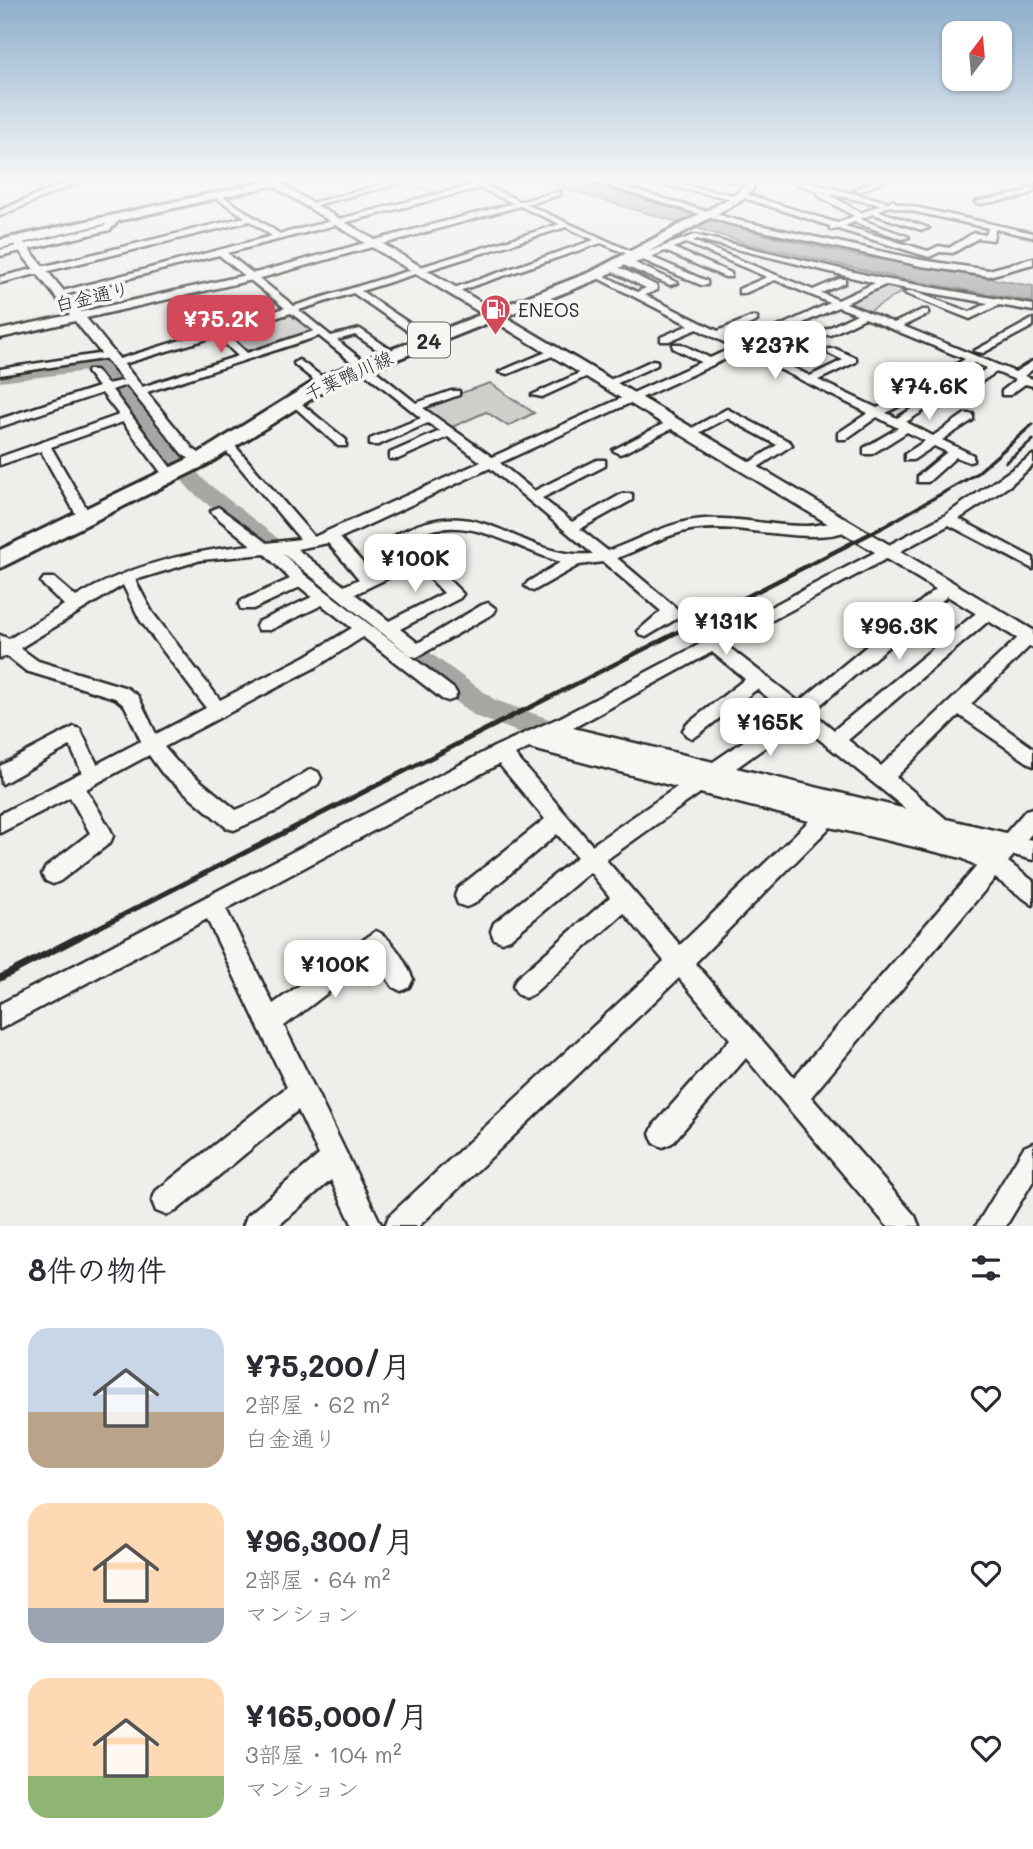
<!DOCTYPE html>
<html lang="ja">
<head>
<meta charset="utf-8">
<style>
	:root { --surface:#fff; --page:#f7f7f7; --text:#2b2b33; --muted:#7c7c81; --accent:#d1495b }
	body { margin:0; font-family:Mali,"Klee One",sans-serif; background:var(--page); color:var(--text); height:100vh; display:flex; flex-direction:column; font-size:26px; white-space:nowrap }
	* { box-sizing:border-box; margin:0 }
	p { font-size:23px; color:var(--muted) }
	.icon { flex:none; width:38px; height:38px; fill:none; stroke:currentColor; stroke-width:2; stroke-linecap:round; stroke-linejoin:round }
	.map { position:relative; height:1226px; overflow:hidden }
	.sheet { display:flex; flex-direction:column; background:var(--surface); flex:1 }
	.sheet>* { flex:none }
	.needle { width:46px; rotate:16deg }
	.fabs { position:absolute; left:942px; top:21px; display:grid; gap:14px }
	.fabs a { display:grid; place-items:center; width:70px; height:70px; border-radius:14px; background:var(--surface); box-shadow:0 2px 5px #0004; font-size:35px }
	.price { position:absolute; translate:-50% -60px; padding:0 16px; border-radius:14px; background:#fff; color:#222; font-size:23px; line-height:46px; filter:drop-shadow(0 2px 4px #0008) }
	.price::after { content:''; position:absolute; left:50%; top:42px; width:21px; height:16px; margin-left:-10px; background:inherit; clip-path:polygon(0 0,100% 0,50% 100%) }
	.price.active { background:var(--accent); color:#fff }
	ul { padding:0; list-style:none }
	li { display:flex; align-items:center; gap:21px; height:175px; padding:0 28px }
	li span { display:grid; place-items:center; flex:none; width:196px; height:140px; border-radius:21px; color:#555 }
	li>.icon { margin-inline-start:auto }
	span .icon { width:84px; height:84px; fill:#fffc; stroke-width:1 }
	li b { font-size:30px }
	h2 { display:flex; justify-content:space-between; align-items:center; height:84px; padding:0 28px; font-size:30px }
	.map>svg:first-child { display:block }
</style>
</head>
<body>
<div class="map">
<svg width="1033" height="1226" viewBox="0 0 1033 1226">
	<rect width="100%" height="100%" fill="#eeeeea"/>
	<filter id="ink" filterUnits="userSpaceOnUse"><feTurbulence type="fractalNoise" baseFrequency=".0143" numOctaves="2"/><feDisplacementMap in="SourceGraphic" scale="14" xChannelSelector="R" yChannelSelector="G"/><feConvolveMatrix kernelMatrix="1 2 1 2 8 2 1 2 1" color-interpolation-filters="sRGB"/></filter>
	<g filter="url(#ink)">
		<g fill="#cececa" stroke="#7c7c7a" stroke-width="2">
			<polygon points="414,180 464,180 472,184 438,195 409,183"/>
			<polygon points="880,284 903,291 865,314 838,303"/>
			<polygon points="286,313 294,313 315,330 311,333 254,352 246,352 227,334"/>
			<polygon points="490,383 534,413 508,426 486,412 450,428 421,407"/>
		</g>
		<polygon fill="#a6a6a3" stroke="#757573" stroke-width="2" points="537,180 578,180 762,234 849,254 1033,286 1033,302 902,279 746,243"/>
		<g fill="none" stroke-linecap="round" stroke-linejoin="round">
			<polygon fill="#a6a6a3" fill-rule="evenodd" points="98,359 104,360 164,436 205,481 346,592 495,700 580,730 584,739 580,748 570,751 475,716 330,604 191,491 150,444 94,370 0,382 0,372"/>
			<defs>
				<g id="minor">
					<polygon points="400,180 413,180 308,207 304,205"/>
					<path d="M473 180 639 255 695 235 884 279 1033 305V311L999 305 970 319 904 293 912 291 970 312 988 303 885 285 846 303 894 323 922 310H928V314L903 326 1015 372 1033 361V369L1024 376 1033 379V386L1025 384 1010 395H1002V391L1016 380 996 372 981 382H973V378L987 368 974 363 942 382H934V378L965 359 865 318 830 335H822V331L857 314 838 307 751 347 810 376 843 360 828 353V349H836L856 358V362L818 380 877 408 914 390H922V394L886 413 897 418 931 397H939V401L906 422 933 436 965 414H973V420L942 440 973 455V461L969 462 956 457 928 482H918V476L947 452 934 446 913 460H905V454L925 441 907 432 872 454H864V448L898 428 877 417 846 439H838V433L868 413 743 351 500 463 534 491 597 460H605V466L542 498 572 522 622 494H632V500L580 529 608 551C635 541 660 527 688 521 727 514 767 526 806 526 819 526 844 518 852 527 836 543 774 533 752 531 729 528 704 526 682 532 659 538 639 550 617 558L676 608 678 615 676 619 646 637 640 635 638 631 661 611 603 562 579 565 533 591 525 586 528 582 561 562C509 547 463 508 409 540L463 594 460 598 400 629 418 643 482 605 488 603 496 609 494 613 417 657 411 656 282 553 306 576 454 689 457 694 454 699 448 701 442 699 363 637 318 666 164 747 176 761 236 810 265 798 311 769 318 772 321 778 318 784 279 810 234 830 227 828 162 773 149 755 86 789 110 829 113 836 110 843 60 881 53 884 46 881 42 874 46 867 90 833 70 797 0 833V814L82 772 70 746 2 784 0 766 74 727 80 729 97 764 141 741 125 706 115 698 26 671 7 656 0 658V635L9 639 64 605 44 586 41 582 44 578H54L76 597C130 565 189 551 251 545L213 514 211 511 218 507 267 543 300 539 227 452 220 449V443L235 446 314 537 481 462 448 437 398 459H390V453L440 431 428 423 378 445H370V439L421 418 319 336 144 393H136V389L238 356 217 336 117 366 112 363 113 361 285 308 219 255 60 296 55 293 272 236 250 221 0 283V277L245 217 216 198 219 194 280 234 473 185 465 181ZM479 188 560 224 294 306 227 253ZM566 227 594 240 445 291 453 293 601 243 634 257 623 261V265L670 285 678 283 635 263 643 260 701 285H707V281L651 257 665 251 725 277H731V273L673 248 686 243 767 277 739 289V293H745L775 280 830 303 743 343 726 335 757 321V317H751L718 331 645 295 657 290V286L614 265H608V269L646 288 637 292 599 273 592 275 689 325 661 337V341H669L697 329 734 347 710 358 681 344H673V348L701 362 492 457 423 408 459 395V391H451L416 403 337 340 355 335 388 357H396V353L360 329 331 336 299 310 353 293 425 343H433V339L361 291ZM697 239 700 240 875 283 838 300 821 293 845 283V279H839L813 290 693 241ZM291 313 314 331 247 353 226 333ZM490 468 593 554C515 560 483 486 394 536L392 539 409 556 372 573 340 538ZM328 543 359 579 344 586 297 549ZM265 554 290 579 241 601 239 605 241 609H253L300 587 312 597 258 622 256 626 258 630H270L322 605 352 628 306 656 220 700 152 612 135 580 201 560ZM417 564 444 593 389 621 355 594ZM123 585 140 620 206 708 156 734 138 696 127 688 38 661 20 648Z"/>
					<polygon points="589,180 600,180 736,220 921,260 989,270 1033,258 1033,264 989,276 921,266 731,224"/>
					<path d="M656 180 739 196 742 193 837 223 854 216 819 196V192H825L861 213 881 205 816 191 788 180H799L888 202 893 200 896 203 1033 233V237L995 229 993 240 978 238 953 253 940 252 929 257 838 229 830 230V226L741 197 738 200 645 181ZM889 206 988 228 986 235 974 233 949 248 939 246 928 251 845 226 854 222 902 239 909 237 860 219 873 214 922 230 929 228 879 211Z"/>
					<polygon points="725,180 740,180 752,184 748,186"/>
					<polygon points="876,180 886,180 861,191 854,189"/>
					<polygon points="1008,180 1033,182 1033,186"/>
					<polygon points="1033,187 1033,192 1023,197 979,204 975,202 1021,193"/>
					<polygon points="114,216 121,218 110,230 0,256 0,250 104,226"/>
					<polygon points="1033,319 1033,326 983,353 974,351"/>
					<polygon points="551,350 555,351 555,355 508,374 499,372"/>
					<polygon points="111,352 115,353 115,357 0,375 0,369"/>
					<polygon points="299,360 328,381 328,385 320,385 295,365 294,363"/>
					<polygon points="653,360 657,361 657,365 611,386 601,384"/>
					<polygon points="88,370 96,370 107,384 135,378 135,382 112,390 177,476 176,479 166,479 123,422 51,447 92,518 85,523 78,518 41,451 0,465 0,457 119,415 102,393 0,427 0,419 98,387 87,372"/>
					<polygon points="586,370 591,373 590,375 542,397 532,395"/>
					<polygon points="293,397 346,440 346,446 338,446 289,402 287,400"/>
					<polygon points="727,409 790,442 792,445 749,473 743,469 744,466 777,445 727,418 693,436 685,436 683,433"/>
					<polygon points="673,419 679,423 677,426 623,453 619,454 613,450"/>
					<path d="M1033 455V465L1009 486 959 519 1033 558V569L949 525 726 645 799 702 942 584H952L955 588 952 592 812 712 834 730 981 609H993L995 613 993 617 848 740 881 766 1022 634 1033 633V643L971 704 1033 748V766L959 715 896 777 946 819 1006 833 1026 810 1033 808V832L1027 839 1033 840V860L1014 855 1008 862 1033 881V905L995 878 811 1097 915 1216 919 1226H887L746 1058 672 1143 663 1147 654 1143 650 1134 654 1125 730 1039 679 978 419 1226H385L389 1216 664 961 624 913 533 994 525 998 517 994 513 986 517 978 610 897 590 872 510 939 502 942 494 939 491 931 494 923 577 857 557 834 474 904 466 907 458 904 455 896 458 888 545 819 499 764 226 909 273 1004 376 931C392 937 406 963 413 979L409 987 401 991 393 987 373 958 284 1026 382 1226H353L331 1180 278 1226H243L247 1216 319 1155 298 1110 176 1211 166 1215 156 1211 152 1201 156 1191 287 1087 207 919 0 1029V1004L494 747 561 717 944 516ZM712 652 745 679 686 725 683 730 686 735 692 738 698 735 757 689 786 712 713 762 573 728ZM799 723 906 809 736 768ZM529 748 677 787 592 845 515 755ZM700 793 809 821 680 945 606 860ZM830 827 962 858 977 866 794 1077 695 963Z"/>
					<polygon points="1033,1143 1033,1181 1006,1226 976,1226 1024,1147"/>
				</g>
				<g id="tertiary">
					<polygon points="71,180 83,180 0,216 0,210"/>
					<polygon points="264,180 274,180 375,240 560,191 560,195 383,244 1033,630 1033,648 372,247 261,278 86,318 193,449 209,460 201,465 183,455 75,321 0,338 0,330 70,315 13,243 13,239 21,239 81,312 259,272 365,243"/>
				</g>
				<polygon id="primary" points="743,180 753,180 753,189 742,200 601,278 335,384 208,464 0,568 0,550 194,456 323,376 591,272 734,196 742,188"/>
				<polygon id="trunk" points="273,180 296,180 0,248 0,240"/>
			</defs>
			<use href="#minor" stroke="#2b2b2b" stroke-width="5"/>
			<use href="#tertiary" stroke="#2b2b2b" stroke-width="5"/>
			<use href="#primary" stroke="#2b2b2b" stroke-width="6"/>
			<use href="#trunk" stroke="#2b2b2b" stroke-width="6"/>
			<use href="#minor" fill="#f6f6f2" fill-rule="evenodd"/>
			<use href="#tertiary" fill="#f6f6f2" fill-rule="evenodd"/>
			<use href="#primary" fill="#f6f6f2" fill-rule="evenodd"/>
			<use href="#trunk" fill="#f6f6f2" fill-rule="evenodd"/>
			<polyline stroke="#2b2b2b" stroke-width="2.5" points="0,209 70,180"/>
			<g stroke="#2b2b2b" stroke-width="3.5">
				<polyline points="1006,462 1033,440"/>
				<polyline points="878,530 976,474 1033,424"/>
			</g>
			<polyline stroke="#2b2b2b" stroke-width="4.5" points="523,711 881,528"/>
			<polyline stroke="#2b2b2b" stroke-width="5" points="76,939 526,709"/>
			<polyline stroke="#2b2b2b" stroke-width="7" points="0,978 79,937"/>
		</g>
	</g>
	<linearGradient id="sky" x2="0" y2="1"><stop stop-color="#8daecc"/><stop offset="0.51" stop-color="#f7f7f6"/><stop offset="1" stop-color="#f7f7f6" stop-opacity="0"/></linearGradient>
	<rect width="1033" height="352" fill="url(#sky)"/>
	<defs>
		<symbol id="fuel-pin" viewBox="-11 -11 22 30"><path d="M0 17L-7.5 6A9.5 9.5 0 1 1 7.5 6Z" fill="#d1495b" stroke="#f6f6f2"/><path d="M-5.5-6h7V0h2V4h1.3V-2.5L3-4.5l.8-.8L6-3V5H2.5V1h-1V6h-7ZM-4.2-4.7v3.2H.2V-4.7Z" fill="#fff"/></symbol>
	</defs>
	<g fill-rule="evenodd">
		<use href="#fuel-pin" x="478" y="292" width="35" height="47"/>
	</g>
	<g text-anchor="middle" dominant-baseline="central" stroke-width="7" stroke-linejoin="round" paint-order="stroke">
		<g font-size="19" fill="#2b2b2b" stroke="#f6f6f2">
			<text transform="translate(92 296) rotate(-13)">白金通り</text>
			<text transform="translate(348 375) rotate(-24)">千葉鴨川線</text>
		</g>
		<g font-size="19" fill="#2b2b2b" stroke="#f6f6f2" text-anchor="start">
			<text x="518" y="309">ENEOS</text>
		</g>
		<rect fill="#f6f6f2" stroke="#686867" stroke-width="2" x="408" y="322.5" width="42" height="35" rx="5"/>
		<g font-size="21" font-weight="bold" fill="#2b2b2b">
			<text x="429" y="340">24</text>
		</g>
	</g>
</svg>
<div class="fabs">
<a><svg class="needle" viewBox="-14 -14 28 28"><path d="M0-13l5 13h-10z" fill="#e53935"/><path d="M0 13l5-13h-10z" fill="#7c7c81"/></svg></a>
</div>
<b class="price active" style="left:221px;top:355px">¥75.2K</b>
<b class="price" style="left:775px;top:381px">¥237K</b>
<b class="price" style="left:929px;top:422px">¥74.6K</b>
<b class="price" style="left:415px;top:594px">¥100K</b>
<b class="price" style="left:726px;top:657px">¥131K</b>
<b class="price" style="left:899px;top:662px">¥96.3K</b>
<b class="price" style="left:770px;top:758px">¥165K</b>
<b class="price" style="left:335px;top:1000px">¥100K</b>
</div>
<section class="sheet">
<h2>8件の物件<svg class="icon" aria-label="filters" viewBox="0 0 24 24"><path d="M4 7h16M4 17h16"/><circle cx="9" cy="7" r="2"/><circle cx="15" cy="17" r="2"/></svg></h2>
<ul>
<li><span style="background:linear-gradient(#c9d6e8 60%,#b9a48a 0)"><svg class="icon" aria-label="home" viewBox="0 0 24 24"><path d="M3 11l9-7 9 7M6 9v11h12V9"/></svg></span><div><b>¥75,200/月</b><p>2部屋 · 62 m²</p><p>白金通り</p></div><svg class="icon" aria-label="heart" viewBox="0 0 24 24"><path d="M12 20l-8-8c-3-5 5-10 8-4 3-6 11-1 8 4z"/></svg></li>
<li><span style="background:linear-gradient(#ffd9b3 75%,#9aa5b1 0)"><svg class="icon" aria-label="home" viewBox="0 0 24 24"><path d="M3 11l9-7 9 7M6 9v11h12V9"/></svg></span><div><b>¥96,300/月</b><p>2部屋 · 64 m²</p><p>マンション</p></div><svg class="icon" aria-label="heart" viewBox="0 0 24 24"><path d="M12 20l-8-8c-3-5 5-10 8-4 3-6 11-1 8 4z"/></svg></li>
<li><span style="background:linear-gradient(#ffd9b3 70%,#8fb573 0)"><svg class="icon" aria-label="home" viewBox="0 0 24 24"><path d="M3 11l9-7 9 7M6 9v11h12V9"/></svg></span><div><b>¥165,000/月</b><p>3部屋 · 104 m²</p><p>マンション</p></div><svg class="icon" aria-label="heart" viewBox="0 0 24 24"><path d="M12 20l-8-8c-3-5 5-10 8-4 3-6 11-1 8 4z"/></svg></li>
</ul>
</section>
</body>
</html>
